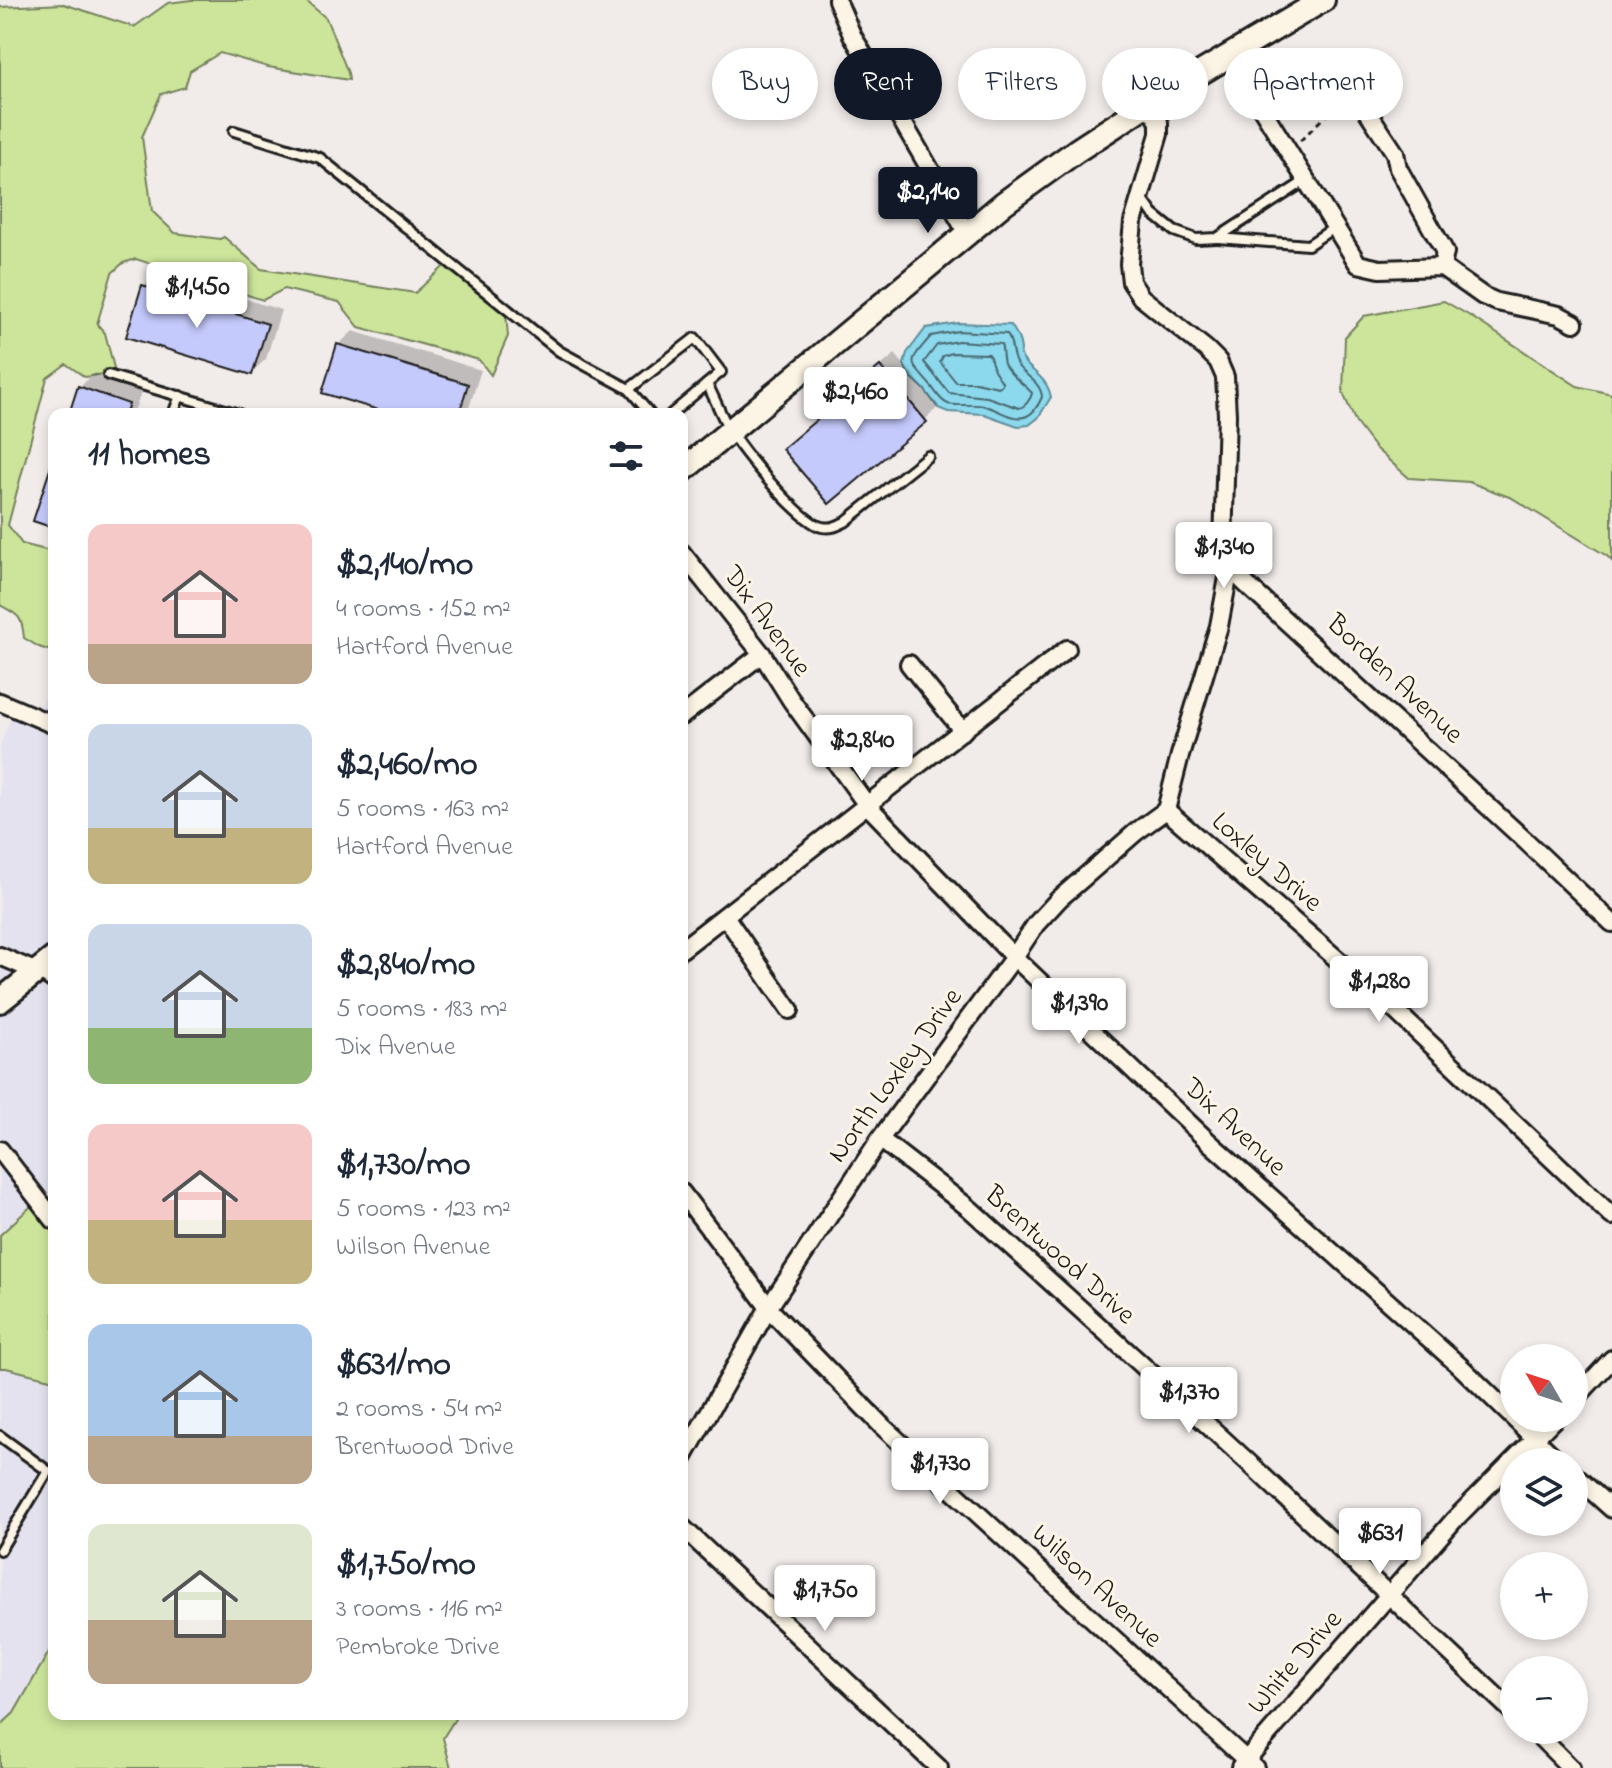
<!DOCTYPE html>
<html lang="en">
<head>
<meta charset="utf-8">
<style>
	:root { --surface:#fff; --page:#f2f2f3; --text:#1f2937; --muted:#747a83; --accent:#111827 }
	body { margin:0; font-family:"Indie Flower",sans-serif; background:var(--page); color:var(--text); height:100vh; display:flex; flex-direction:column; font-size:30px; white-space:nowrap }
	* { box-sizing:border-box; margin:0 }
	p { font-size:26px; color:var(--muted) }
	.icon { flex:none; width:44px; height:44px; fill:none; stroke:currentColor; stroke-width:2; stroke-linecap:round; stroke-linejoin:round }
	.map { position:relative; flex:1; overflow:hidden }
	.panel { position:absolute; left:48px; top:408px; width:640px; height:1312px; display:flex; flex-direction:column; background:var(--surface); border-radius:16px; box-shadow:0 4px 12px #0003 }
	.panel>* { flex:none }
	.hud { position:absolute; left:712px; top:48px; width:760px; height:72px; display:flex; gap:16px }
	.needle { width:52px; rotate:309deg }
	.tools { position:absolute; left:1500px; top:1344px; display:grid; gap:16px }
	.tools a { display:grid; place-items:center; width:88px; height:88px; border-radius:50%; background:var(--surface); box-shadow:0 4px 12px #0003; font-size:40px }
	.price { position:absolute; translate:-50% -68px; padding:0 18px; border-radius:8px; background:#fff; color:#222; font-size:26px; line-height:52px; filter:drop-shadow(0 2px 4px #0008) }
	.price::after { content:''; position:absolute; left:50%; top:48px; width:24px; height:18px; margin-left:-12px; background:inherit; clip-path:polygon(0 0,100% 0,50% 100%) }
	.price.on { background:var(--accent); color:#fff }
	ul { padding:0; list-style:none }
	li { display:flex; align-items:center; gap:24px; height:200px; padding:0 40px }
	li span { display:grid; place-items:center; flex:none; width:224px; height:160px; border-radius:16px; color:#555 }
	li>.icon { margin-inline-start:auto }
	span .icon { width:96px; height:96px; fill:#fffc; stroke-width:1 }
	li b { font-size:34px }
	h2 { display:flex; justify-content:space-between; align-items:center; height:96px; padding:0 40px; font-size:34px }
	.pill { padding:0 28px; border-radius:36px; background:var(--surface); box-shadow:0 4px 12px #0003; font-size:28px; line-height:72px }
	.pill.on { background:var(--accent); color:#fff }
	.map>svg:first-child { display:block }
</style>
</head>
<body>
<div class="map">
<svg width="1612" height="1768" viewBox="0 0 1612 1768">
	<rect width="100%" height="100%" fill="#f1ecea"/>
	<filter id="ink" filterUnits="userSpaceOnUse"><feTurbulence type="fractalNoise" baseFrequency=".0125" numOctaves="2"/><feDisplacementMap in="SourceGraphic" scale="16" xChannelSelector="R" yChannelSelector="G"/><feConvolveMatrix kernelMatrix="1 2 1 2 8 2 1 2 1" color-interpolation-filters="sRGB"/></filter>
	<g filter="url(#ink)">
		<g fill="#e4e2ef">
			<polygon points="54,671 54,1208 41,1197 0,1235 0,745 14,710 39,713"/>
			<polygon points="0,1368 6,1368 54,1380 54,1643 14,1713 0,1726"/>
		</g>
		<g fill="#cce59b" stroke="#74805c" stroke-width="2">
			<path d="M191 0H305L326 18 348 73 349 80 268 67 220 53 190 71 185 87 161 94 142 137 152 211 175 233 220 239 224 237 261 269 415 293 453 258 471 275 505 302 508 336 491 375 479 360 359 327 339 302 284 289 263 300 136 259 123 263 112 273 97 324 105 333 115 372 85 377 66 364 47 378 8 525 22 544 54 552V652L39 647 24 638C22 616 19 615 0 605V7L64 4 134 27 168 3Z"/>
			<polygon points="1444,301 1470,316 1577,386 1612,394 1612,561 1607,556 1512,498 1469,482 1409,478 1375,448 1356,423 1343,393 1345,337 1364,316"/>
			<polygon points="41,1197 54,1208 54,1380 6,1368 0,1368 0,1235"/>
			<polygon points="54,1643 54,1714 458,1714 443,1738 451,1768 0,1768 0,1726 14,1713"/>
		</g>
		<path fill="#8cd8ec" stroke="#5f8d99" stroke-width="2" d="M958 323 1011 325C1016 333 1020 339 1021 349 1021 351 1020 353 1021 355 1025 370 1046 373 1051 397L1038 418 1029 425 1018 426 984 414 948 412 938 408 924 389 908 374 904 364 907 353 926 328Z"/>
		<g fill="#0003">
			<polygon points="158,272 281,310 266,359 251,373 144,287"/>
			<polygon points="353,331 481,370 467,414 399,414 338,345"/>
			<polygon points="895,354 939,406 925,420 799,435"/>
			<polygon points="94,373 142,390 133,414 71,414 79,388"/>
		</g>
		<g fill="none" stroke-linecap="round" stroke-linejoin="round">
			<g stroke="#49676f" stroke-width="2">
				<path d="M958 331 1007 334C1014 344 1010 356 1018 366 1026 377 1041 382 1042 397 1039 404 1034 413 1027 416 1015 422 997 409 985 406 973 403 959 407 948 404 940 401 936 392 931 386 908 359 907 365 931 336Z"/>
				<path d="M958 341 1001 344C1003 350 1002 357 1004 364 1010 376 1023 383 1032 393 1031 399 1025 407 1019 408L987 397 949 393 924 362 937 345Z"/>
				<polygon points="952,353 989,354 994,370 1002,382 1002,385 998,387 976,382 956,382 940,362 943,356"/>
			</g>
		</g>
		<g fill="#c5cafc" stroke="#1c1c1c" stroke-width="2">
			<polygon points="142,285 268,324 252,375 126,337"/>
			<polygon points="337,344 468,384 459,414 392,414 322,393"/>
			<polygon points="880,366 927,422 829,504 782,449"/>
			<polygon points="78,386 129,404 125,414 69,414"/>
			<polygon points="54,457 54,528 33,521"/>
		</g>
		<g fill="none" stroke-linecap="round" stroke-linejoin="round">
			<defs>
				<g id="lane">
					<polyline points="234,131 320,158 559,351 629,389 650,414"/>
					<polyline points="1141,197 1153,214 1174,231 1196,239 1217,238 1305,181"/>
					<polyline points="1218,238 1308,245 1335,227"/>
					<polyline points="108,375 239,414"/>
					<path d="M707 384C715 399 721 415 729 429 741 450 800 522 822 527 831 529 837 526 845 522L928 456"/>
					<polyline points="629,389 695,338 721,372 671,414"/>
					<polyline points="173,414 180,396"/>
					<polyline points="37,973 54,985"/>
					<polyline points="0,1436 48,1471 0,1550"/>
				</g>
				<g id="street">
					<polyline points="837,0 852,35 967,233"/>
					<polyline points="1346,79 1395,153 1398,168 1445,252 1442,267"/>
					<path d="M1148 104 1159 122V134L1133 222 1129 264 1131 282 1141 297 1206 349 1218 361 1225 377 1227 415 1223 544C1227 571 1243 581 1262 599L1529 844 1612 923"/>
					<polyline points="1259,104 1358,264 1380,269 1442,267 1483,296 1497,302 1559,315 1574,323"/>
					<polyline points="682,553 762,654 791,700 867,805 1014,957 1210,1143 1462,1368 1559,1462"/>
					<polyline points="909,664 963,731"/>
					<polyline points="0,702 54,725"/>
					<polyline points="682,716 762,654"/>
					<polyline points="1166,810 1384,1000 1612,1216"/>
					<polyline points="725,916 790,1010"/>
					<polyline points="682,949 1067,649"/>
					<polyline points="0,956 37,972"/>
					<polyline points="880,1139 970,1209 1141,1364 1249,1463 1514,1713"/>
					<polyline points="0,1150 54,1220"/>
					<polyline points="682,1193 773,1313 882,1426 1255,1768"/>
					<polyline points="1574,1400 1612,1359"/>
					<polyline points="682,1460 769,1307 880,1139 1014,957 1036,924 1059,899 1136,832 1166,810 1180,755 1219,626 1230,567"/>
					<polyline points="1574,1475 1612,1509"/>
					<polyline points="682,1527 939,1768"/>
					<polyline points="1533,1730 1571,1768"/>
					<polyline points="1240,1767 1454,1520 1555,1418"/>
				</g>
				<g id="secondary">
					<polyline points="682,471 1004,203 1076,151 1148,104 1323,0"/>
					<polyline points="0,1001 54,958"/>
				</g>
			</defs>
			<use href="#lane" stroke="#1c1c1c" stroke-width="14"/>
			<use href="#street" stroke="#1c1c1c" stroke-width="22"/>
			<use href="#secondary" stroke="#1c1c1c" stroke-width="28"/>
			<polyline stroke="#1c1c1c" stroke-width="3" stroke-dasharray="6 6" stroke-linecap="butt" points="1300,141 1321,120 1342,104"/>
			<use href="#lane" stroke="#fcf5e5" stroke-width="8"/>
			<use href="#street" stroke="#fcf5e5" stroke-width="16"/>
			<use href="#secondary" stroke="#fcf5e5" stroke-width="22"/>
		</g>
	</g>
	<g text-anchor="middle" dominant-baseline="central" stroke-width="6" stroke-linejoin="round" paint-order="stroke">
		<g font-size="28" fill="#1c1c1c" stroke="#fcf5e5">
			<text transform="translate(766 622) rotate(54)">Dix Avenue</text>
			<text transform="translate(1394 680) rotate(43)">Borden Avenue</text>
			<text transform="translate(1266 863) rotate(41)">Loxley Drive</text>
			<text transform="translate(896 1076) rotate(-54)">North Loxley Drive</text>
			<text transform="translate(1234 1128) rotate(43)">Dix Avenue</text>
			<text transform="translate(1059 1256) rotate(42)">Brentwood Drive</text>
			<text transform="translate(1096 1587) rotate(43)">Wilson Avenue</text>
			<text transform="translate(1296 1663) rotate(-49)">White Drive</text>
		</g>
	</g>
</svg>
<div class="tools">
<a><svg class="needle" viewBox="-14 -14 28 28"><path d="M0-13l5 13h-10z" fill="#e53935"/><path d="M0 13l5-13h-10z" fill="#747a83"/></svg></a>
<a><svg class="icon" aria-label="layers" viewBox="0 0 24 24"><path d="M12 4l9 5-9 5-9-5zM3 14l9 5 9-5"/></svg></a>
<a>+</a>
<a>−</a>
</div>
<b class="price on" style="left:928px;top:235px">$2,140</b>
<b class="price" style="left:197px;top:330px">$1,450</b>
<b class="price" style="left:855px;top:435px">$2,460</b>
<b class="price" style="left:1224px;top:590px">$1,340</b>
<b class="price" style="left:862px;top:783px">$2,840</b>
<b class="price" style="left:1379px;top:1024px">$1,280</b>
<b class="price" style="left:1079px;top:1046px">$1,390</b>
<b class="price" style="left:1189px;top:1435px">$1,370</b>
<b class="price" style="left:940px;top:1506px">$1,730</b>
<b class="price" style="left:1380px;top:1576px">$631</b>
<b class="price" style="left:825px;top:1633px">$1,750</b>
<div class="hud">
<a class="pill">Buy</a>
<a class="pill on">Rent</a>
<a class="pill">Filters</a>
<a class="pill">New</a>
<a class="pill">Apartment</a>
</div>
<section class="panel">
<h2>11 homes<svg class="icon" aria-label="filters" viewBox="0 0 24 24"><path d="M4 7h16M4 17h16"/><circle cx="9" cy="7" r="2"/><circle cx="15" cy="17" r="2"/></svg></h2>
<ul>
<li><span style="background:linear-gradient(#f6c9c9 75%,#b9a48a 0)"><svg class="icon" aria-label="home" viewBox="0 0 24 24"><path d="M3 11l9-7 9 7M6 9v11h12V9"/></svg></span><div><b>$2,140/mo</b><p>4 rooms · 152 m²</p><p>Hartford Avenue</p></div></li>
<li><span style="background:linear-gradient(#c9d6e8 65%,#c2b280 0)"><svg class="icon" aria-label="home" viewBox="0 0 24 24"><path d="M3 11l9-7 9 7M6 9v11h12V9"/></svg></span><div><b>$2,460/mo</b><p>5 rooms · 163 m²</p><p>Hartford Avenue</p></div></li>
<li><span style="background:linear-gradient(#c9d6e8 65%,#8fb573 0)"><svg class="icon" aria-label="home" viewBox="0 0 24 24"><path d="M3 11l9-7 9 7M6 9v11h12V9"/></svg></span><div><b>$2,840/mo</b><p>5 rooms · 183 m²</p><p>Dix Avenue</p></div></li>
<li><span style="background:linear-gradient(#f6c9c9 60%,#c2b280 0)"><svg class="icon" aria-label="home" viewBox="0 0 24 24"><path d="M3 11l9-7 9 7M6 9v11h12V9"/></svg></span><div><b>$1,730/mo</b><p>5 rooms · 123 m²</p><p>Wilson Avenue</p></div></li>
<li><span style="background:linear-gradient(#a9c7e8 70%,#b9a48a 0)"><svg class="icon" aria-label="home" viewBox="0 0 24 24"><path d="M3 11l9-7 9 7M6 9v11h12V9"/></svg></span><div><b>$631/mo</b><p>2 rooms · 54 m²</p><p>Brentwood Drive</p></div></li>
<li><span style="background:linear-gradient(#dfe7d0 60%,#b9a48a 0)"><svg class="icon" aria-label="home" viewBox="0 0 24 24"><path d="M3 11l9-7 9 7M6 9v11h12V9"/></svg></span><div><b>$1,750/mo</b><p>3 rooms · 116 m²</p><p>Pembroke Drive</p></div></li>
</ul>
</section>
</div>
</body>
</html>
